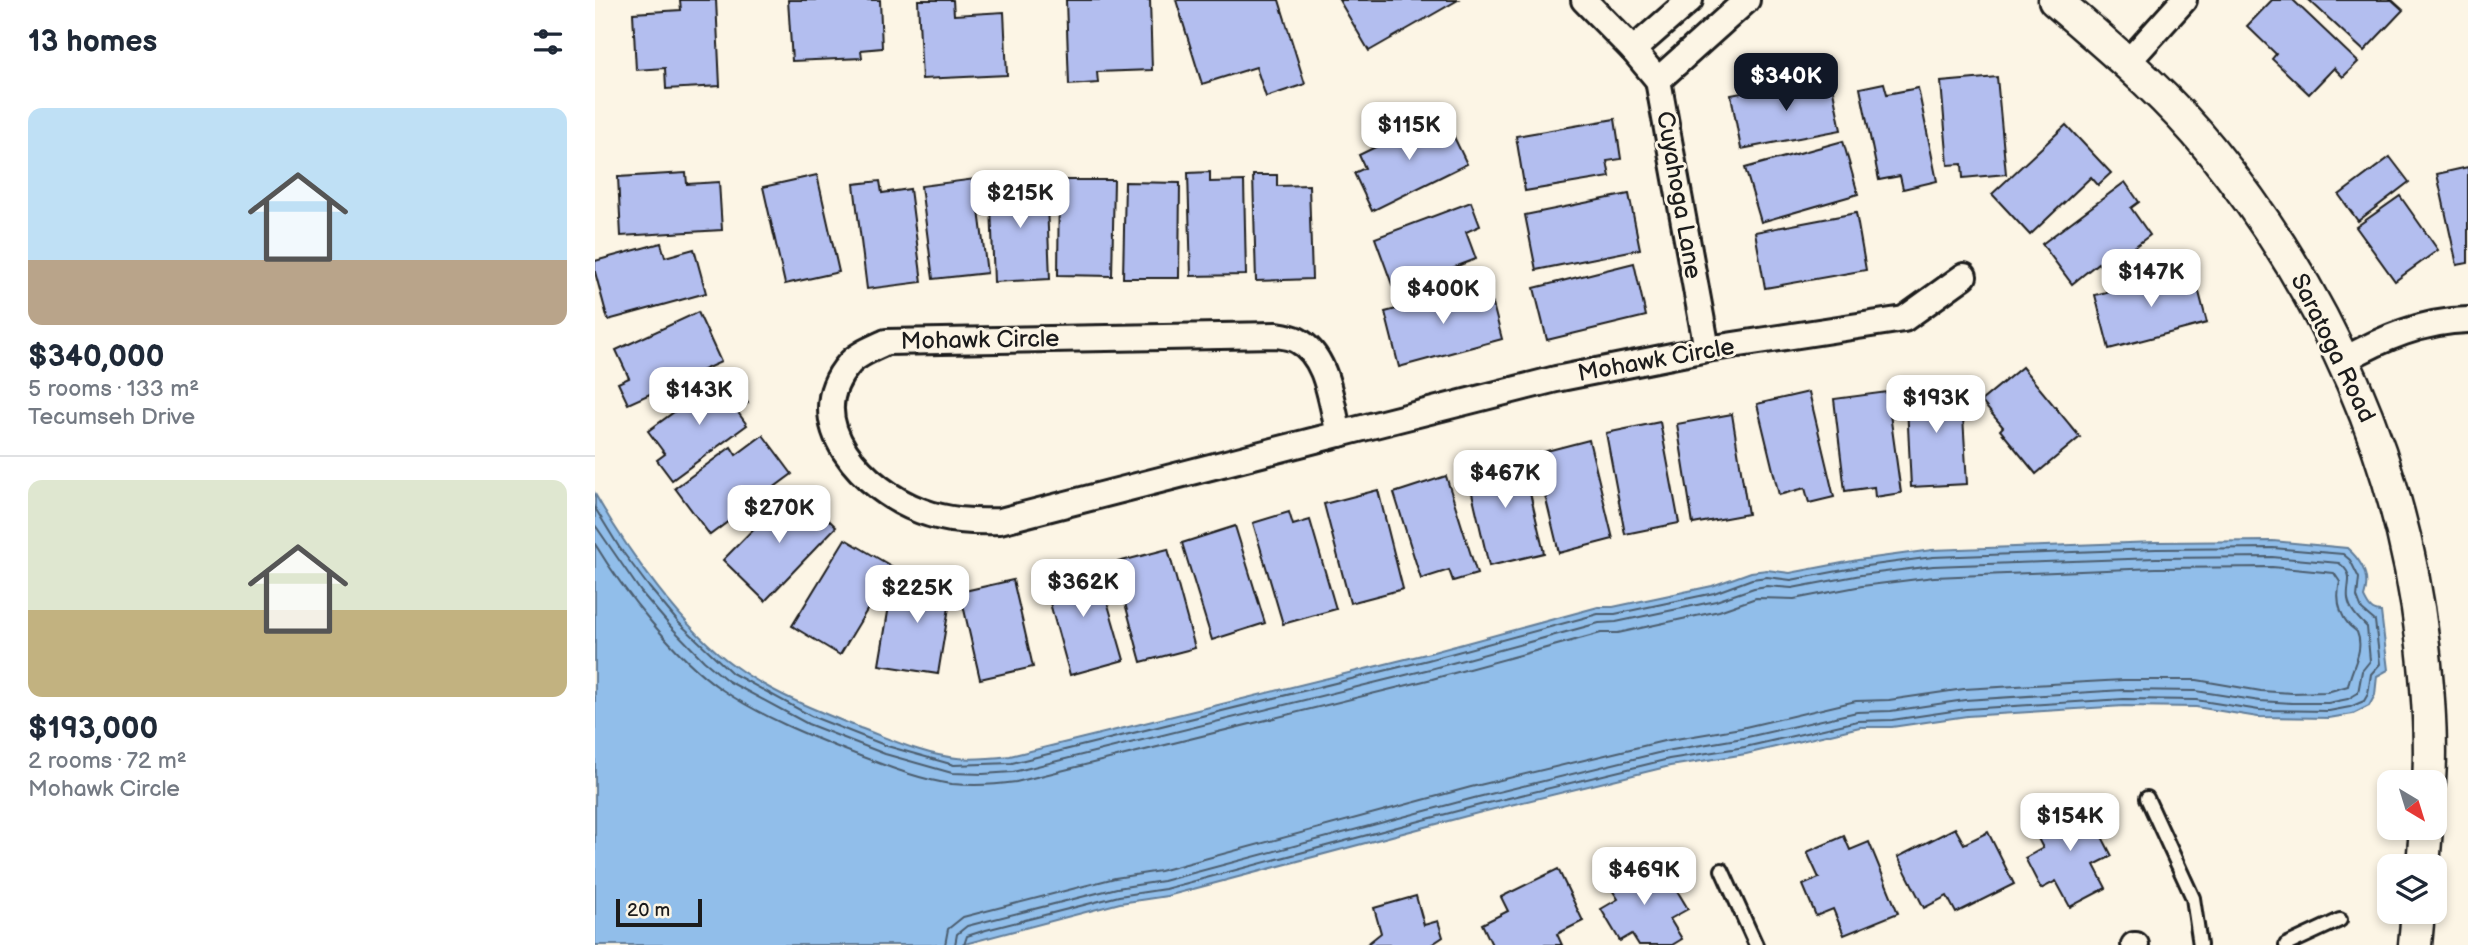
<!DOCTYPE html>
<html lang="en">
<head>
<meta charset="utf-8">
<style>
	:root { --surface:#fff; --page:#f6f6f7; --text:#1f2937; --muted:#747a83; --line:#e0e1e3; --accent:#111827 }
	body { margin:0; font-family:"Balsamiq Sans",sans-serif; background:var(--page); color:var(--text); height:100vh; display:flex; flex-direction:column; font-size:26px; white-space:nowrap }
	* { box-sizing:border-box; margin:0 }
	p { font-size:23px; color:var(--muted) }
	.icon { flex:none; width:38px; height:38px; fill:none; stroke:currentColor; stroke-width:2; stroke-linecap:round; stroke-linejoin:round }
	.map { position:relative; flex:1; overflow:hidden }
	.panel { display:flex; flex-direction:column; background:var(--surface); width:595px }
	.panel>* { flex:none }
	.needle { width:46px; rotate:142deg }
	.tools { position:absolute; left:1782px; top:770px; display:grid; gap:14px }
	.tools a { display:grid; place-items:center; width:70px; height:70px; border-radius:14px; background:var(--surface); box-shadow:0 4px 10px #0003; font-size:35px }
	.scale { position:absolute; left:21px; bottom:18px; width:86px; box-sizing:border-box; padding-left:7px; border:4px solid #1c1c1c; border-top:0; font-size:19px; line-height:24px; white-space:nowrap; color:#1c1c1c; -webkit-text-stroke:5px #fcf5e5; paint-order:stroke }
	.price { position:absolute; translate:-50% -60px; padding:0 16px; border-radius:14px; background:#fff; color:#222; font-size:23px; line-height:46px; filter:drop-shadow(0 2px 4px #0008) }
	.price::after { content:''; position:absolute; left:50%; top:42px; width:21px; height:16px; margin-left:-10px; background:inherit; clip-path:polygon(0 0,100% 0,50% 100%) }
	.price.on { background:var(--accent); color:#fff }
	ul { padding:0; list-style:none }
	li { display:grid; align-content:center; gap:14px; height:371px; padding:0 28px }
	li+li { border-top:2px solid var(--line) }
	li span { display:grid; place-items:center; height:217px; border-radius:14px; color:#555 }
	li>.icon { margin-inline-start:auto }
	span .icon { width:126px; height:126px; fill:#fffc; stroke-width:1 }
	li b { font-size:30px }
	h2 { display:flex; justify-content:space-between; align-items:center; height:84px; padding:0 28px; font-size:30px }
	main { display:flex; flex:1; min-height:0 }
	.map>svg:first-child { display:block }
</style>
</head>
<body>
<main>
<section class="panel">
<h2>13 homes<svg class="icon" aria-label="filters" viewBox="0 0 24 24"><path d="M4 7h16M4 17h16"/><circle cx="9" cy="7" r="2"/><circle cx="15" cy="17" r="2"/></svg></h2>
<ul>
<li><span style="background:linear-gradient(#bfe0f5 70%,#b9a48a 0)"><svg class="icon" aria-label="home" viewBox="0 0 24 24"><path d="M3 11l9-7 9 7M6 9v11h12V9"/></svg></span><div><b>$340,000</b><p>5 rooms · 133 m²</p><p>Tecumseh Drive</p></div></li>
<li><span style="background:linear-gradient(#dfe7d0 60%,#c2b280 0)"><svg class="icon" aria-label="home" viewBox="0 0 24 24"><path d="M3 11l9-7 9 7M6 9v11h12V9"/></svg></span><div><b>$193,000</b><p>2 rooms · 72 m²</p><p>Mohawk Circle</p></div></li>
</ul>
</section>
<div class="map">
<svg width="1873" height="945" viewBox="0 0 1873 945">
	<rect width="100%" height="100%" fill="#fcf5e5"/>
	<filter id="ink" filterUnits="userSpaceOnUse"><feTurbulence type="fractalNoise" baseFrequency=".0143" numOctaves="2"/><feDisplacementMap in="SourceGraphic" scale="14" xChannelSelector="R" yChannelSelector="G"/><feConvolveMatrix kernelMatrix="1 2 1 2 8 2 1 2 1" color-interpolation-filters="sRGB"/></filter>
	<g filter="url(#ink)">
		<path fill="#91beea" stroke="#627d98" stroke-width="2" d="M0 494C32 550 88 630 141 667 178 694 223 711 265 728 295 739 329 755 362 758 379 760 397 758 415 756L831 654 1003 607H1018L1117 586 1156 572 1172 570 1195 573 1263 560 1337 550 1561 542 1678 541 1752 548C1767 561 1776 577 1769 597 1773 605 1776 612 1786 612L1793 670 1782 676 1780 695 1774 706 1758 714 1734 718 1663 717 1601 707 1529 706 1372 716 1297 727H1265L1151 754 1075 766 883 813 572 896 525 903 366 945H0Z"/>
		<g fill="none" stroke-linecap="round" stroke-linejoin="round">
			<g stroke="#4b5d6e" stroke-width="2">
				<polyline points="0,508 24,547 54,587 83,622 137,673 216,716 292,746 359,765 417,763 833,660 1003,614 1020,614 1119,593 1157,579 1172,577 1196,580 1264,567 1338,557 1561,549 1678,548 1748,554 1755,560 1764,578 1762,597 1767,610 1780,621 1785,664 1776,674 1773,694 1769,701 1755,707 1734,711 1664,710 1601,700 1529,699 1371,709 1297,720 1263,721 1150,747 1074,759 881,806 570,889 524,896 391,930 372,936 369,945"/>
				<path d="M0 525 46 592 76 627 109 661 133 681 213 724 290 754 357 773 388 774 418 772 835 669 1004 623 1021 622 1121 601 1159 588 1172 586 1197 588 1266 575 1338 566 1561 558 1677 557 1744 563C1761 576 1751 583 1753 599 1755 611 1764 619 1772 627L1775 661 1767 671 1763 693 1753 699 1733 703H1697L1665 701 1601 691 1528 690 1370 700 1296 711 1262 712 1148 738 1071 751 879 798 568 881 522 888 372 926 362 934 360 945"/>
				<path d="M0 544C29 592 80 657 126 689 168 718 217 737 265 756 294 767 326 780 357 784 378 786 400 785 421 782L837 679 1006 633H1023L1124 611 1161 598 1199 599 1267 586 1339 577 1561 568 1677 567 1739 573 1745 582C1741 598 1743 612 1754 625 1755 626 1761 631 1762 632 1770 651 1756 668 1753 686L1732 692 1697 693 1666 691 1602 680H1528L1369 689 1294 700 1261 701 1146 728 1069 741 876 787 565 871 520 878 368 917 353 929 350 945"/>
			</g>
		</g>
		<g fill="#b3beef" stroke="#1c1c1c" stroke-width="2">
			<polygon points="85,0 121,0 125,86 71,89 70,68 41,70 38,13 86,10"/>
			<polygon points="193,0 285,0 287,48 266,50 267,58 197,61"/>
			<polygon points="323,0 358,0 359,15 409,12 412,75 327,79"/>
			<polygon points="471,0 555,0 557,70 502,72 503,83 474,85"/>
			<polygon points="581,0 684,0 710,84 671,97 661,67 607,84"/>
			<polygon points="744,0 863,0 774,51"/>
			<polygon points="1677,0 1698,0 1763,62 1748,77 1739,68 1714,94 1677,59 1681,54 1652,26"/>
			<polygon points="1714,0 1797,0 1808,10 1769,51"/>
			<polygon points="1235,76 1246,130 1146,149 1136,95"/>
			<polygon points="1402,77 1411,174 1368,178 1367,164 1353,165 1346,82"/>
			<polygon points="1289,83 1292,94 1323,88 1342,181 1308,189 1305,176 1284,180 1265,88"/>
			<polygon points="848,114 872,164 777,211 759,173 770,168 764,155"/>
			<polygon points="1020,119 1026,159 1012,161 1015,177 930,191 921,136"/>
			<polygon points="1471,125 1516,173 1503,185 1496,177 1435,235 1397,194"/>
			<polygon points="1248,141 1263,194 1166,222 1150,168"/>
			<polygon points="1795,157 1814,182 1763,221 1744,195"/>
			<polygon points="1873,167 1873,263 1862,265 1842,174"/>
			<polygon points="615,172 615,182 649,181 651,275 596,276 593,173"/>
			<polygon points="91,173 92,184 124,182 127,230 26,236 23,177"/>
			<polygon points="222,175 244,272 190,284 168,187"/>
			<polygon points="658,175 682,175 682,186 714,185 717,279 661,281"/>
			<polygon points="451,178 455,279 399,282 395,180"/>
			<polygon points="380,179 392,273 338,279 326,186"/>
			<polygon points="464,180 519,180 517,276 463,275"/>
			<polygon points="285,181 287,193 315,189 327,282 272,289 259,184"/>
			<polygon points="530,182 585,183 584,278 528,278"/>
			<polygon points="1530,182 1544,202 1536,208 1555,235 1509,270 1503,263 1477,284 1447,244"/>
			<polygon points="1034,194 1045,249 941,270 930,215"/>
			<polygon points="1805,196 1843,250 1800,281 1761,227"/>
			<polygon points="876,202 885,226 871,232 881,259 799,290 780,238"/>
			<polygon points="1261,213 1271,270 1170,288 1160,232"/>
			<polygon points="66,243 70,257 99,249 111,293 13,320 0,272 0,261"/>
			<polygon points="1039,263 1051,316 952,340 939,288"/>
			<polygon points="1598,269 1612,323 1514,349 1500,295"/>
			<polygon points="893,285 907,339 804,367 790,312"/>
			<polygon points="103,312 126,362 33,404 23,383 34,378 21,350"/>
			<polygon points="1427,367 1485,437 1441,474 1405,430 1408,427 1386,401"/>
			<polygon points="131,374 153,403 142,411 152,425 77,480 62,460 70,454 53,431"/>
			<polygon points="1366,382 1372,484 1316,487 1311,385"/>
			<polygon points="1214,392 1239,497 1214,503 1210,488 1184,495 1162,404"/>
			<polygon points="1292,392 1306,493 1280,497 1279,487 1250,491 1239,399"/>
			<polygon points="1137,414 1153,514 1098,524 1082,424"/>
			<polygon points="1065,422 1084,523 1030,534 1011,433"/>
			<polygon points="168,435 197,474 115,535 80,488 136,447 141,455"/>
			<polygon points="994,440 1018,539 964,553 940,454"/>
			<polygon points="926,454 949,553 894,566 871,467"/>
			<polygon points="851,476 882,574 858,581 854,570 826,579 799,493"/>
			<polygon points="783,490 808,589 755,603 729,504"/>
			<polygon points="204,491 241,527 170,601 128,560 176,511 180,515"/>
			<polygon points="694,512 698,525 715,520 741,609 688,624 658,523"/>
			<polygon points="640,526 670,623 617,640 587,543"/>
			<polygon points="250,539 298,567 245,655 197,626"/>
			<polygon points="573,549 600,648 546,662 519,563"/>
			<polygon points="501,563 529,660 475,675 448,578"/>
			<polygon points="308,574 358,583 343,674 284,665 294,606 302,608"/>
			<polygon points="418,580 438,667 385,679 365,592"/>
			<polygon points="1487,798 1517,856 1499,865 1511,888 1475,907 1461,881 1446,889 1430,858 1448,848 1436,825"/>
			<polygon points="1360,828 1369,844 1393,832 1419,884 1361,913 1352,896 1329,908 1303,857"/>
			<polygon points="1249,836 1255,850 1274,842 1303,913 1249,935 1238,909 1221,916 1208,885 1224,878 1212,852"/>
			<polygon points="1044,858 1060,885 1074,877 1093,909 1075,919 1087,939 1077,945 1044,945 1037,934 1025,941 1006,909 1023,899 1010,879"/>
			<polygon points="963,869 988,921 962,934 967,945 897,945 887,924 913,911 906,897"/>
			<polygon points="821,896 829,925 843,921 848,937 836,945 771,945 786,933 779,908"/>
		</g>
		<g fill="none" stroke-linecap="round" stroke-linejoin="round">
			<defs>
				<g id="service">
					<polyline points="1552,798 1598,898 1605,945"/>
					<polyline points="1127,870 1161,945"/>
					<polyline points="1691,945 1745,920"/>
				</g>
				<g id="minor">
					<polyline points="989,0 1038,50 1063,80 1112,349"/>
					<polyline points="1038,50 1095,0"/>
					<polyline points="1532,63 1589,0"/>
					<polyline points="1063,80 1152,0"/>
					<path d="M681 335C688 336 696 337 702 340 733 356 736 403 744 434L405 521C378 522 352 521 326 511 271 491 203 422 254 364 262 354 279 348 291 342Z"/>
					<path d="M1749 360C1788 338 1828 321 1873 320"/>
					<polyline points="744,434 961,379 1112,349 1309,319 1369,276"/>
					<polyline points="1539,945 1541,945"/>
				</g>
				<g id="tertiary">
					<path d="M1460 0C1514 47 1571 94 1616 150 1732 293 1807 462 1828 645 1833 690 1837 737 1834 782"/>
					<polyline points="1828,866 1831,828"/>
					<polyline points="1820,945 1823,912"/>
				</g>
			</defs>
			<use href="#service" stroke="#1c1c1c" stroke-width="18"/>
			<use href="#minor" stroke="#1c1c1c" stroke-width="30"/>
			<use href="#tertiary" stroke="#1c1c1c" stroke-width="37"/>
			<use href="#service" stroke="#fcf5e5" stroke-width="12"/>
			<use href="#minor" stroke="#fcf5e5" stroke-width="24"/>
			<use href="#tertiary" stroke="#fcf5e5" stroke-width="32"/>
		</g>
	</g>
	<g text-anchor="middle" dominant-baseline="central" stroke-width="6" stroke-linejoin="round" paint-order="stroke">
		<g font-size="24" fill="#1c1c1c" stroke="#fcf5e5">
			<text transform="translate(1084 195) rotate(80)">Cuyahoga Lane</text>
			<text transform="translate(385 340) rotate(-1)">Mohawk Circle</text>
			<text transform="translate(1738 348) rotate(64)">Saratoga Road</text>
			<text transform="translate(1061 360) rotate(-10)">Mohawk Circle</text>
		</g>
	</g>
</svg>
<div class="tools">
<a><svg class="needle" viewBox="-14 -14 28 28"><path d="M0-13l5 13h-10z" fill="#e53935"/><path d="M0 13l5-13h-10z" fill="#747a83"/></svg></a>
<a><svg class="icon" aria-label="layers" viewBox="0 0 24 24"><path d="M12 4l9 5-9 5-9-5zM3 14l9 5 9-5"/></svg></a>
</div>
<div class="scale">20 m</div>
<b class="price on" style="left:1191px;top:113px">$340K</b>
<b class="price" style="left:814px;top:162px">$115K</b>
<b class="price" style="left:425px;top:230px">$215K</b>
<b class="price" style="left:1556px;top:309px">$147K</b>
<b class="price" style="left:848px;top:326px">$400K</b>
<b class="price" style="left:104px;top:427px">$143K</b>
<b class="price" style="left:1341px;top:435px">$193K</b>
<b class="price" style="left:910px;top:510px">$467K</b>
<b class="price" style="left:184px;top:545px">$270K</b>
<b class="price" style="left:488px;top:619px">$362K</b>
<b class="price" style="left:322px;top:625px">$225K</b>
<b class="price" style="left:1475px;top:853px">$154K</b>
<b class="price" style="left:1049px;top:907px">$469K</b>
</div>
</main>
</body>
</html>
